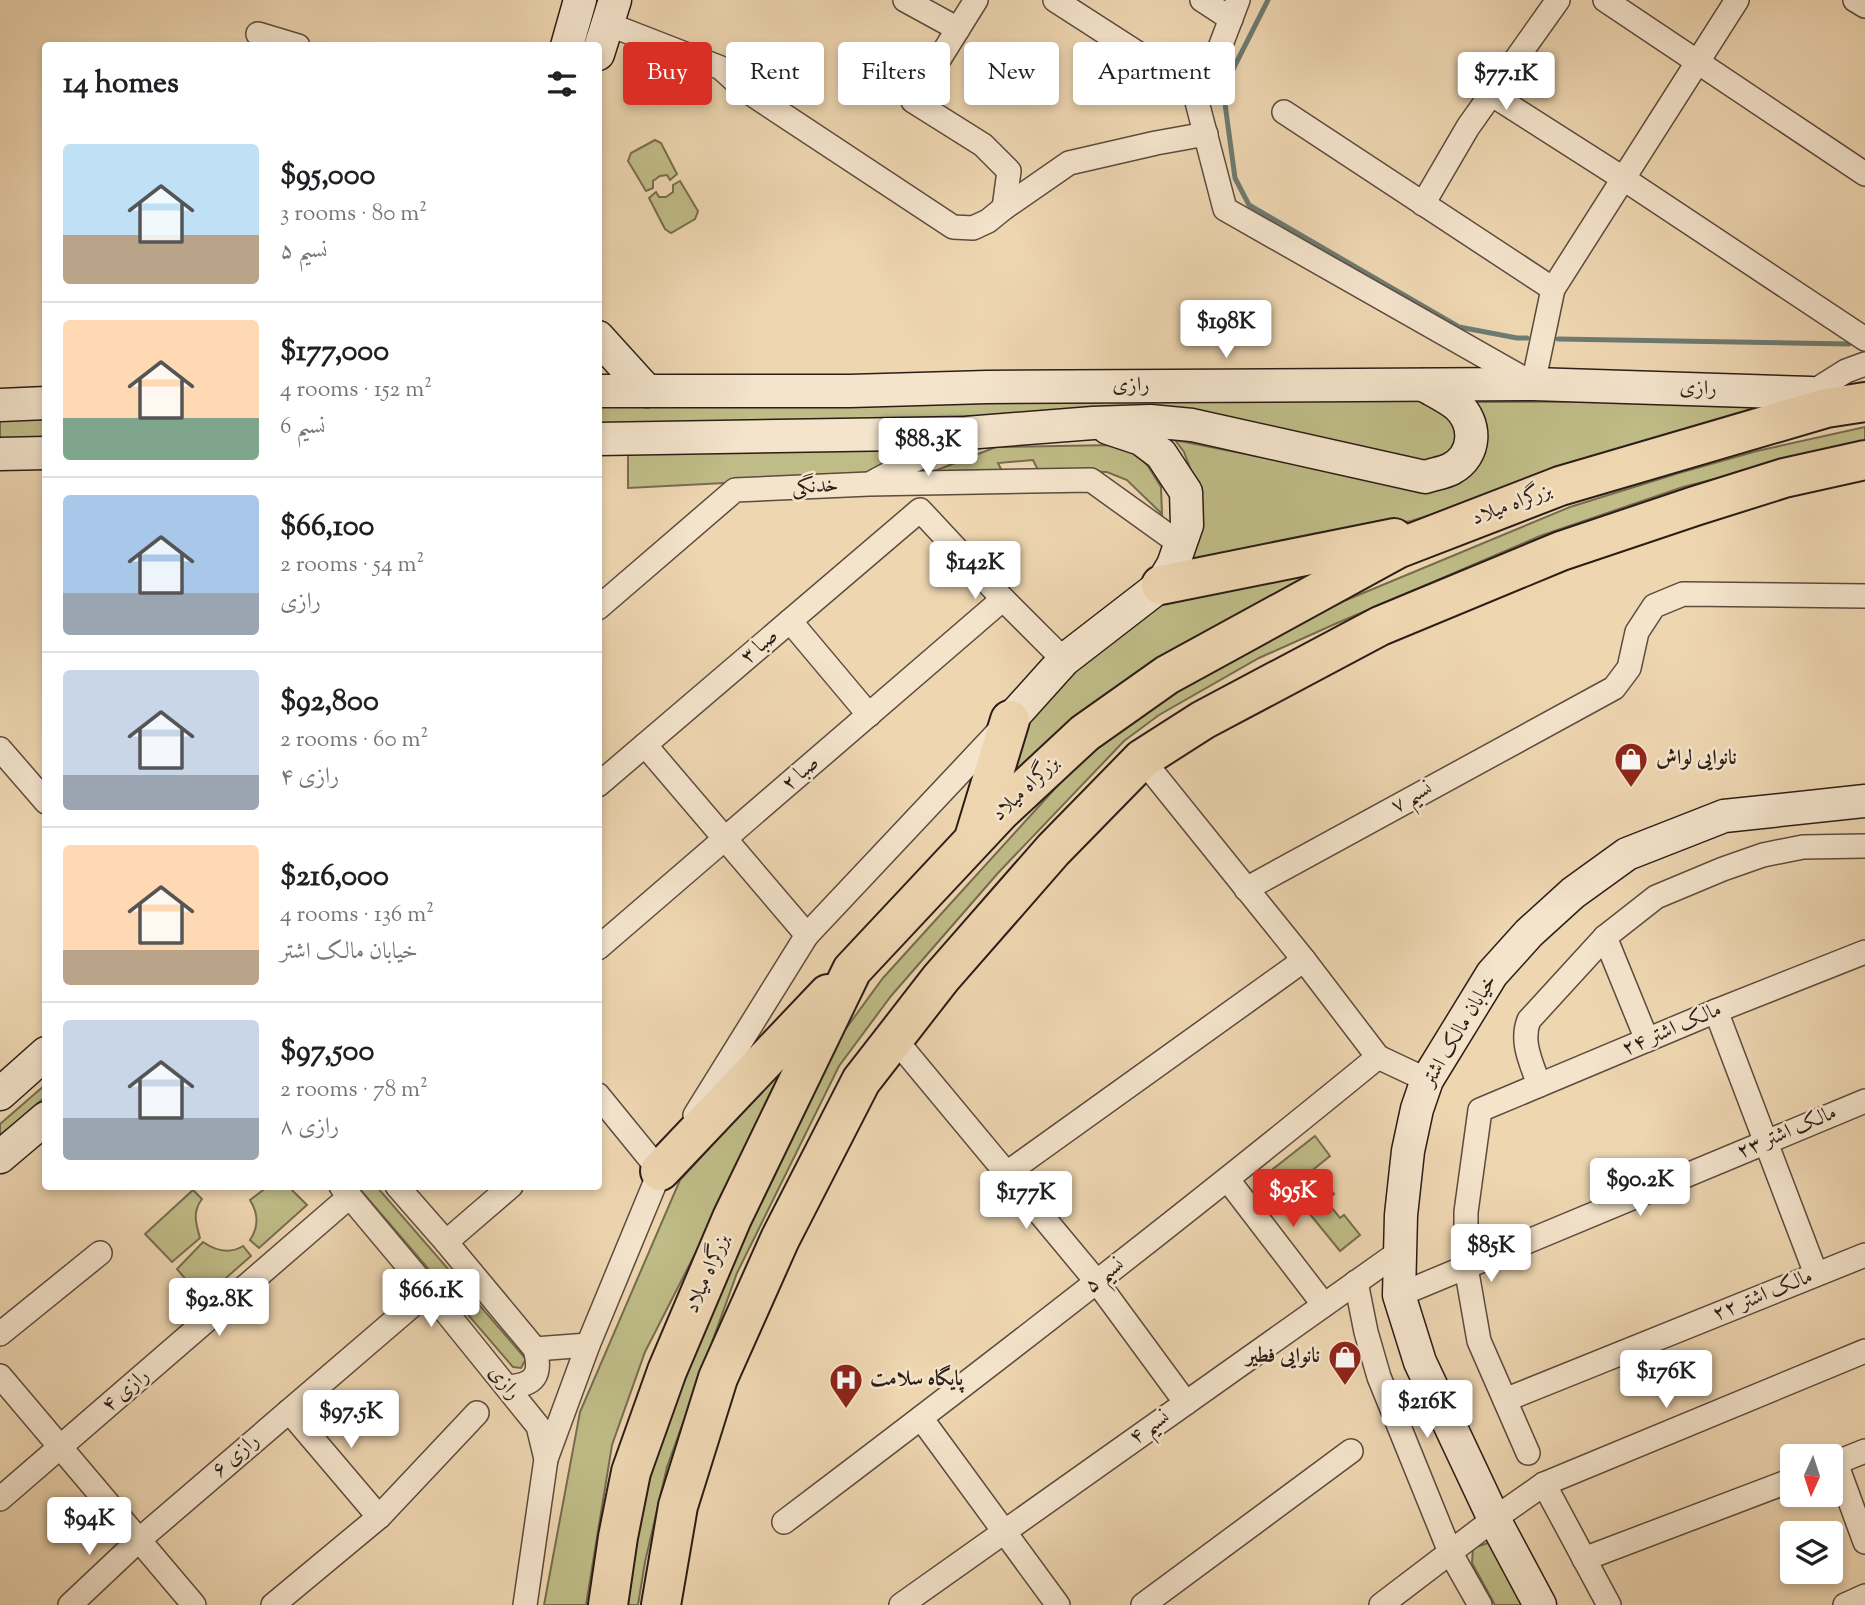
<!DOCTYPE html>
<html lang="en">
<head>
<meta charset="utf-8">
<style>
	:root { --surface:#fff; --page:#f2f2f2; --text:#202124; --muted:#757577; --line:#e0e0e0; --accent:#d93025 }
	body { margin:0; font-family:"Sorts Mill Goudy",Amiri,serif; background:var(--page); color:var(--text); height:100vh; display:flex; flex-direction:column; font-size:26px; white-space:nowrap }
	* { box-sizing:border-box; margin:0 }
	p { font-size:23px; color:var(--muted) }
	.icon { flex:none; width:38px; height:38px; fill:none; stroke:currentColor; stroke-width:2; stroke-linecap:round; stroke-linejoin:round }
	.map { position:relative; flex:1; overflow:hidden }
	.side { position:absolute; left:42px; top:42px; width:560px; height:1148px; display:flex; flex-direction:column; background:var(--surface); border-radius:7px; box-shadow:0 4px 10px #0003 }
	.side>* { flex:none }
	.top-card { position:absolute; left:623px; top:42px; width:665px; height:63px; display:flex; gap:14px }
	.needle { width:46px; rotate:183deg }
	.buttons { position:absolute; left:1780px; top:1444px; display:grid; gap:14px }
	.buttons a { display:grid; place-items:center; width:63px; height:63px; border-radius:7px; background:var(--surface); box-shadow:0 4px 10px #0003; font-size:35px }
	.price { position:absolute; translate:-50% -60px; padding:0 16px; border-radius:7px; background:#fff; color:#222; font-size:23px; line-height:46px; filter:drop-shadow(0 2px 4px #0008) }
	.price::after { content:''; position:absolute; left:50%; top:42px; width:21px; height:16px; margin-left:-10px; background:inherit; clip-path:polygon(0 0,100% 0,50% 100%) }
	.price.selected { background:var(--accent); color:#fff }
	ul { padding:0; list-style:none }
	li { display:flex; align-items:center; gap:21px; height:175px; padding:0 21px }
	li+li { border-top:2px solid var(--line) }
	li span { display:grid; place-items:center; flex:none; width:196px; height:140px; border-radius:7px; color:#555 }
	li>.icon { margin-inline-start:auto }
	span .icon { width:84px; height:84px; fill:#fffc; stroke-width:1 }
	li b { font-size:30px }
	h2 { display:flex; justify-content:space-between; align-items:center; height:84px; padding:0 21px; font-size:30px }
	.tag { padding:0 24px; border-radius:7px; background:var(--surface); box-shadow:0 4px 10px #0003; font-size:24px; line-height:63px }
	.tag.selected { background:var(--accent); color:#fff }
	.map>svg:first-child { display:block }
</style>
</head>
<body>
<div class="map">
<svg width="1865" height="1605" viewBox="0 0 1865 1605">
	<rect width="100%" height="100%" fill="#eed6b1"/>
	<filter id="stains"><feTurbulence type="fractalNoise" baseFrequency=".00286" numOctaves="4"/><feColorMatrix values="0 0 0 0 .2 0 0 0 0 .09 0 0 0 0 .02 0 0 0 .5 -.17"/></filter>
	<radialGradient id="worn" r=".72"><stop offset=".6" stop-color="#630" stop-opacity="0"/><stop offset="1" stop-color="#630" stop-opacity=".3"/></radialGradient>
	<g fill="#bfbc87" stroke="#766c4f" stroke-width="2">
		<polygon points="655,140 661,143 677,174 670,180 667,175 660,176 653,181 653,188 646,191 628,161 631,153"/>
		<polygon points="680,181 698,211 695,219 671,233 665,229 649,198 656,192 659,197 666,197 673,192 673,185"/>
		<polygon points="1419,393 1464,423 1448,460 1425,465 1087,412 847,421 599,426 598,407"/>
		<polygon points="1753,401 1790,404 1411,521 1187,563 1199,492 1184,452 1175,440 1401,485 1455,482 1470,402"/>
		<polygon points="45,418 45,439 0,440 0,419"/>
		<polygon points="1865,427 1865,441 1683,487 1540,536 1335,624 1259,658 1159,715 1124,741 998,873 891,996 839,1066 737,1273 667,1467 645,1562 638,1605 623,1605 640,1515 670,1406 703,1312 825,1057 883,978 1070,772 1113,730 1164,694 1303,618 1570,507 1679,473 1757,451"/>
		<polygon points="1114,445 1136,453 1148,466 1161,487 1162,514 1127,480 1107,472 1038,470 1033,460 998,463 1002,471 919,477 996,447"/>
		<polygon points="906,448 875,471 842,477 628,488 628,454"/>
		<polygon points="1347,561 1001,792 1018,732 1071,671 1163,598"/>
		<polygon points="798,1052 645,1352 612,1445 586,1605 544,1605 580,1412 680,1180"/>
		<polygon points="45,1085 45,1097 0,1136 0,1124"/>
		<polygon points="1315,1136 1330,1156 1314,1169 1334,1194 1326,1201 1340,1218 1344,1215 1360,1235 1340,1251 1273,1169"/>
		<path d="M267 1187H289L307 1205 259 1248 250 1240C259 1227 258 1213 250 1200Z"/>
		<polygon points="358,1187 377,1187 526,1359 521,1368 513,1367"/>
		<path d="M193 1190 202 1199C192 1212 196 1224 200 1238L172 1262 145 1234Z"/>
		<path d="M203 1242C216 1251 230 1254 243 1246L251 1256 202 1299 177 1269Z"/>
		<polygon points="1488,1543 1495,1550 1524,1605 1495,1605 1472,1563 1473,1548"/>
	</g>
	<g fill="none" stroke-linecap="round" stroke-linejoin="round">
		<g stroke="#6d7b71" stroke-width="5">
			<polyline points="1268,0 1223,89 1235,178 1249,205 1459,327 1517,338 1527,338"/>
			<polyline points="1558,339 1849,344"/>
		</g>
		<defs>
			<g id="street">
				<polyline points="905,0 958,29"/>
				<polyline points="976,0 913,101 983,145 1009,171 1004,208"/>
				<polyline points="1055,0 1173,76 1191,79 1211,71 1238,0"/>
				<polyline points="1202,0 1231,19"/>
				<polyline points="1605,0 1865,174"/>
				<polyline points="1855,0 1865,6"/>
				<polyline points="608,24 721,68 744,89 953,227 973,228 988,221 1004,208 1069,163 1156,143 1206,134"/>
				<polyline points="258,34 298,46"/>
				<polyline points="1191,79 1225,209 1533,384 1553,289 1737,0"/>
				<polyline points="1491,94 1624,179 1865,339"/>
				<polyline points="1284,112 1553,289"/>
				<polyline points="1423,204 1468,127 1558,0"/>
				<polyline points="1811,393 1846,371 1865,364"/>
				<polyline points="875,481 962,435"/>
				<polyline points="598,608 735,490 869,484 1091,480 1180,544"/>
				<polyline points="790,621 869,715"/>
				<polyline points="645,745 807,935"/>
				<polyline points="0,749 46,802"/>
				<polyline points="1142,759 1304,960 1378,1057"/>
				<polyline points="598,785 920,510 1003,599 1064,660"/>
				<polyline points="1246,889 1614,688 1629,668 1637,632 1654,606 1683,594 1865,596"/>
				<polyline points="1605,937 1647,1040"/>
				<polyline points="598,948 1003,599"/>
				<polyline points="1716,1011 1816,1274"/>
				<polyline points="894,1038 1097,1282 1186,1403"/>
				<path d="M1539 1085C1532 1064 1520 1042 1529 1020L1605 937 1656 897 1723 869 1763 855 1803 847 1865 846"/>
				<polyline points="598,1095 660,1171"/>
				<polyline points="695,1115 807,935 1000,730"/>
				<polyline points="1007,1173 1304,960"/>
				<polyline points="1228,1180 1324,1305"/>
				<polyline points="341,1186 429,1291 538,1426 546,1459"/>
				<polyline points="397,1186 446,1242 535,1349 588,1345"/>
				<polyline points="446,1242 511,1186"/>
				<polyline points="1356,1282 1366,1332 1379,1377 1450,1552 1480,1605"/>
				<polyline points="1399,1295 1865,1101"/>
				<polyline points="0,1334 100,1253"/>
				<polyline points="0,1376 194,1605"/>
				<path d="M508 1387C535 1385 542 1375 535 1349"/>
				<polyline points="1505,1400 1865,1255"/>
				<polyline points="289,1411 379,1517"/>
				<polyline points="921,1418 1058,1605"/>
				<polyline points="1528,1453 1479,1341 1466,1267 1466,1212 1480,1110 1716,1011 1865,952"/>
				<polyline points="1836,1463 1865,1542"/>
				<polyline points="1830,1465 1865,1451"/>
				<polyline points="1544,1484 1609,1605"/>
				<polyline points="0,1499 349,1197"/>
				<path d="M784 1522C985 1370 1184 1216 1378 1057L1427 1080"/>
				<polyline points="1584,1559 1792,1480"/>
				<polyline points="70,1605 139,1540 429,1291"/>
				<polyline points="273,1605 379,1517 477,1413"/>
				<polyline points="525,1605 546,1459 588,1345 660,1171 665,1162"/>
				<polyline points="901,1605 1399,1252"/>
				<polyline points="1143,1605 1351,1451"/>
				<polyline points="1381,1605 1494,1519 1544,1484 1865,1351"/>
				<polyline points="1845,1605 1865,1596"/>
			</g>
			<g id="secondary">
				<polyline points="567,46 580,0"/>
				<polyline points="598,54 615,0"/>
				<polyline points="598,337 647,391"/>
				<polyline points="598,391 850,391 987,387 1533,384 1811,393 1826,408"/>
				<polyline points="0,405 46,403"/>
				<path d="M598 439 966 433 1093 423 1150 421 1192 425 1425 477C1433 474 1443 473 1451 469 1477 455 1477 423 1457 405 1447 397 1434 391 1424 385"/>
				<polyline points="0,454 46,453"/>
				<polyline points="1010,720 1064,660 1161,585 1173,565 1187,525 1186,492 1161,454 1141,439 1108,428"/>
				<polyline points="0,1094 46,1053"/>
				<polyline points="0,1157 46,1118"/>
				<polyline points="1540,1605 1494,1519 1420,1362 1399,1295 1401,1215 1408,1151 1417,1109 1427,1080 1492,974 1529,933 1573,893 1627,854 1724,816 1865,801"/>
			</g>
			<g id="highway">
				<polyline points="1161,585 1394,538"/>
				<polyline points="975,835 1010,720"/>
				<polyline points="660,1171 828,994"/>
				<polyline points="608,1605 618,1537 631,1472 667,1371 732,1218 852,970 1001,811 1085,733 1167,675 1397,549 1560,486 1826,408 1865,402"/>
				<polyline points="661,1605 678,1506 718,1378 780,1239 861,1081 941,978 1053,850 1142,759 1203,720 1380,626 1561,551 1695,506 1784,478 1865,460"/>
			</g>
		</defs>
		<use href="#street" stroke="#5c4b3e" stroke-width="26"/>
		<use href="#secondary" stroke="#2c1d17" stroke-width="35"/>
		<use href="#highway" stroke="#2c1d17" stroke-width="42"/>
		<use href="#street" stroke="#f4e4cc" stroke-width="23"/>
		<use href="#secondary" stroke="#f4e4cc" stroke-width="32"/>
		<use href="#highway" stroke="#eed6b1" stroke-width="38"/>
	</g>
	<defs>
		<symbol id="shop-pin" viewBox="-11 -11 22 30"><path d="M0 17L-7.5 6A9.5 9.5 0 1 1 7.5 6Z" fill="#8f2418" stroke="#f4e4cc"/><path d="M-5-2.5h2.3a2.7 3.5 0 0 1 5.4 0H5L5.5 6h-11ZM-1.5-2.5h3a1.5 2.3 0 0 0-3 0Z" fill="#fff"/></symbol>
		<symbol id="hospital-pin" viewBox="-11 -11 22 30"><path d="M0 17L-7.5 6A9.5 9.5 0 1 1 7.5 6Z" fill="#8f2418" stroke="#f4e4cc"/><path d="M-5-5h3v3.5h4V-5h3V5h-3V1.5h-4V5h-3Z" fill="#fff"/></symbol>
	</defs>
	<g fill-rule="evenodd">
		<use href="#shop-pin" x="1612" y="740" width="38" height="52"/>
		<use href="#shop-pin" x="1326" y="1338" width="38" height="52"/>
		<use href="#hospital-pin" x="827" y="1361" width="38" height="52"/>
	</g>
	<g text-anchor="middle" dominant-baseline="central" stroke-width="5" stroke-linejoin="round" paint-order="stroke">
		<g font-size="21" fill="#2c1d17" stroke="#f4e4cc">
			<text x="1131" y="386">رازی</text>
			<text transform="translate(1698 389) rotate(2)">رازی</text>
			<text transform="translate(815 487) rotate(-3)">خدنگی</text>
			<text transform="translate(1512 505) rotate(-21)">بزرگراه میلاد</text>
			<text transform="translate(760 647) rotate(-41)">صبا ۳</text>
			<text transform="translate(801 774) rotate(-41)">صبا ۲</text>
			<text transform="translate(1026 789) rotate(-44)">بزرگراه میلاد</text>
			<text transform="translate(1412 798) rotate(-29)">نسیم ۷</text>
			<text transform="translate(1672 1030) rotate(-23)">مالک اشتر ۲۴</text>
			<text transform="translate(1460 1031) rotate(-59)">خیابان مالک اشتر</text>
			<text transform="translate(1787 1133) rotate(-23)">مالک اشتر ۲۳</text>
			<text transform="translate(708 1274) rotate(-67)">بزرگراه میلاد</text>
			<text transform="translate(1105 1276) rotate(-38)">نسیم ۵</text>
			<text transform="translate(1763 1296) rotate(-22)">مالک اشتر ۲۲</text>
			<text transform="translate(504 1383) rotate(51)">رازی</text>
			<text transform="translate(126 1391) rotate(-41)">رازی ۴</text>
			<text transform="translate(1150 1428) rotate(-35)">نسیم ۴</text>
			<text transform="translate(236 1456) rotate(-41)">رازی ۶</text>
		</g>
		<g font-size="21" font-weight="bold" fill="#2c1d17" stroke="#f4e4cc" text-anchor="start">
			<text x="1656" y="759">نانوایی لواش</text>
			<text x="1320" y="1357" text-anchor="end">نانوایی فطیر</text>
			<text x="870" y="1380">پایگاه سلامت</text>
		</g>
	</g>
	<rect width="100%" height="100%" filter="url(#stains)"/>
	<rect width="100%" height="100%" fill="url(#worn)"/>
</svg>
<div class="buttons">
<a><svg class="needle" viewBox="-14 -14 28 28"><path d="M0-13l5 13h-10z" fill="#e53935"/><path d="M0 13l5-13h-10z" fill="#757577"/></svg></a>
<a><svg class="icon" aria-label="layers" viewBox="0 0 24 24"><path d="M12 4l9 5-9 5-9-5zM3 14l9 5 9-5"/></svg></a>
</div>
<b class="price" style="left:1506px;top:112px">$77.1K</b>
<b class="price" style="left:1226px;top:360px">$198K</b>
<b class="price" style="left:928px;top:478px">$88.3K</b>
<b class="price" style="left:975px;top:601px">$142K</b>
<b class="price" style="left:1640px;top:1218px">$90.2K</b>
<b class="price selected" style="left:1293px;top:1229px">$95K</b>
<b class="price" style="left:1026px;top:1231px">$177K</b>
<b class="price" style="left:1491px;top:1284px">$85K</b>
<b class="price" style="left:431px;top:1329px">$66.1K</b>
<b class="price" style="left:219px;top:1338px">$92.8K</b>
<b class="price" style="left:1666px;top:1410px">$176K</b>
<b class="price" style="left:1427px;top:1440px">$216K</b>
<b class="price" style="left:351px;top:1450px">$97.5K</b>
<b class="price" style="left:89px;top:1557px">$94K</b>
<div class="top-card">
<a class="tag selected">Buy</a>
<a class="tag">Rent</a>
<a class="tag">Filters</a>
<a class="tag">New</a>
<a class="tag">Apartment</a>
</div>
<section class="side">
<h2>14 homes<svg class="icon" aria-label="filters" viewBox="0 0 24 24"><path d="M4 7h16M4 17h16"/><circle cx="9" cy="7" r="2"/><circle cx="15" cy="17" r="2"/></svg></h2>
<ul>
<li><span style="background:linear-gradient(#bfe0f5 65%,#b9a48a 0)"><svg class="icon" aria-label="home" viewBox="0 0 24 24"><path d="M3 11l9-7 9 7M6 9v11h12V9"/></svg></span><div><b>$95,000</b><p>3 rooms · 80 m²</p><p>نسیم ۵</p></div></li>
<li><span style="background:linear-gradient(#ffd9b3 70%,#7fa58c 0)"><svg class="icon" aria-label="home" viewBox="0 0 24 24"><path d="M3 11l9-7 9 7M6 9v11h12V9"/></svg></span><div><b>$177,000</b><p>4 rooms · 152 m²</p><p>نسیم 6</p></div></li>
<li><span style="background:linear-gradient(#a9c7e8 70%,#9aa5b1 0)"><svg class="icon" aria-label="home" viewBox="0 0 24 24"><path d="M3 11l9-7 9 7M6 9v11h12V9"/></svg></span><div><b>$66,100</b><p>2 rooms · 54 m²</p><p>رازی</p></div></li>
<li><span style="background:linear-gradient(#c9d6e8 75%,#9aa5b1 0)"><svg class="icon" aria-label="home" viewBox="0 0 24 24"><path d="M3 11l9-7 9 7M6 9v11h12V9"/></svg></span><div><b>$92,800</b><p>2 rooms · 60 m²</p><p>رازی ۴</p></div></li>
<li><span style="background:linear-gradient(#ffd9b3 75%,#b9a48a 0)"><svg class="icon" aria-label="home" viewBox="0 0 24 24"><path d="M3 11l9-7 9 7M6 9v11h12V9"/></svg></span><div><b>$216,000</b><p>4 rooms · 136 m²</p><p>خیابان مالک اشتر</p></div></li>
<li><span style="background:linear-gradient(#c9d6e8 70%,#9aa5b1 0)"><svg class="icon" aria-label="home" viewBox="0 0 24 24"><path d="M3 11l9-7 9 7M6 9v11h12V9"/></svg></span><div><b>$97,500</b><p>2 rooms · 78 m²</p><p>رازی ۸</p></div></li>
</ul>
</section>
</div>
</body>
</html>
